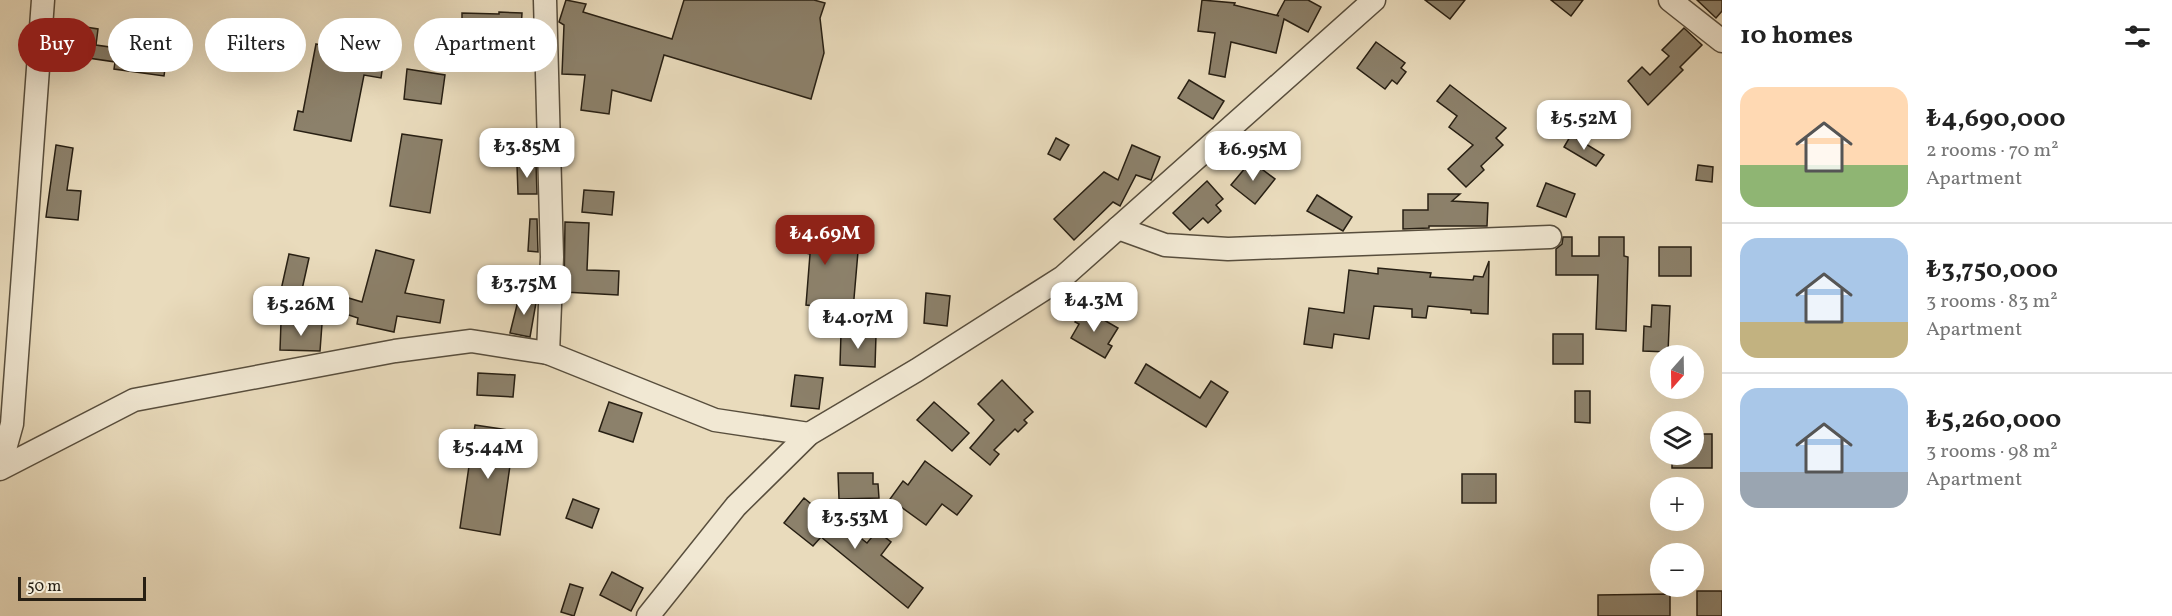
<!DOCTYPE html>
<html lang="en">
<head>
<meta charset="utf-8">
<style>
	:root { --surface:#fff; --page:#f6f6f6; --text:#222; --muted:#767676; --line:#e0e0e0; --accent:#8f2418 }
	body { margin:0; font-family:Vollkorn,serif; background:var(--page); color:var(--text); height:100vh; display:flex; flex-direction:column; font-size:22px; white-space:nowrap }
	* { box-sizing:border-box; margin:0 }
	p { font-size:20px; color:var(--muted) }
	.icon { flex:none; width:33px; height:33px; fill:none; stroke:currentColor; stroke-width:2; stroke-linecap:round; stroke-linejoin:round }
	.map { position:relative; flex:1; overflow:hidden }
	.sheet { display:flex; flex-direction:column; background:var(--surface); width:450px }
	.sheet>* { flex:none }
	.banner { position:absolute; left:18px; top:18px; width:570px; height:54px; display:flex; gap:12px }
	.needle { width:39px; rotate:200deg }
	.tools { position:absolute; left:1650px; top:345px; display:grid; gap:12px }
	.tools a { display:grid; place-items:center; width:54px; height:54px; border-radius:50%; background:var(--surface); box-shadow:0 6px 24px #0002; font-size:30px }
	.scale { position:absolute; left:18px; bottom:15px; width:128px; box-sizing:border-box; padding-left:6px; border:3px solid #271f13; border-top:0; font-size:16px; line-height:21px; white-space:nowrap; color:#271f13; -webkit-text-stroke:4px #f1e8d3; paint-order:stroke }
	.price { position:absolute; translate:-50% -51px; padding:0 14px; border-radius:12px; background:#fff; color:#222; font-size:20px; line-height:39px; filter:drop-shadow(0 2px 3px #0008) }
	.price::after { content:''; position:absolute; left:50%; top:36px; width:18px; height:14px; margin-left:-9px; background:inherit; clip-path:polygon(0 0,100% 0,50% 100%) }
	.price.current { background:var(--accent); color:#fff }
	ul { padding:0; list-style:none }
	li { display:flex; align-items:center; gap:18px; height:150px; padding:0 18px }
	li+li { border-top:2px solid var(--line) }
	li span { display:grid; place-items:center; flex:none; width:168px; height:120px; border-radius:18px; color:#555 }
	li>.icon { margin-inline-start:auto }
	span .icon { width:72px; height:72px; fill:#fffc; stroke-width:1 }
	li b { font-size:26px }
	h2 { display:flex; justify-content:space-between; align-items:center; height:72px; padding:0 18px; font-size:26px }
	.tag { padding:0 21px; border-radius:27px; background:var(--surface); box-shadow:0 6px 24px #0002; font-size:21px; line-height:54px }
	.tag.current { background:var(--accent); color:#fff }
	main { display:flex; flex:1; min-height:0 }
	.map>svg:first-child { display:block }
</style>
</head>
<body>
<main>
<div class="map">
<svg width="1722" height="616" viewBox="0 0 1722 616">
	<rect width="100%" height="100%" fill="#e9dbbc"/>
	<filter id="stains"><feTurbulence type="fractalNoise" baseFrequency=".00333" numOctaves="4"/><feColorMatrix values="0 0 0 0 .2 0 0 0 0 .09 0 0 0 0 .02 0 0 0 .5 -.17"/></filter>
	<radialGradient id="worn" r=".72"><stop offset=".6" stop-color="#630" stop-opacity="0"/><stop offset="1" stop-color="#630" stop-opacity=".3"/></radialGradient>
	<g fill="#8c816b" stroke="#271f13" stroke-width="1.5">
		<polygon points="566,0 586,4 583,12 672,39 684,0 814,0 825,3 820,18 824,53 811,99 664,55 651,101 612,90 609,114 581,110 585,75 562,74 564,25 559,22"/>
		<polygon points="1202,0 1235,3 1234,5 1279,16 1277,15 1285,0 1308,0 1321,7 1308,32 1284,19 1276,53 1231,42 1225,77 1209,74 1215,33 1198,31"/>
		<polygon points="1425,0 1465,0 1450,19"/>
		<polygon points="1551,0 1583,0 1571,16"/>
		<polygon points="1697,0 1722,0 1722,11 1716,18"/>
		<polygon points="499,12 522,13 521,30 526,30 526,45 497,44 498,28 462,26 462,13 499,14"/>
		<polygon points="66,24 98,29 96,45 167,55 164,76 114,69 115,62 61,54"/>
		<polygon points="1684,28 1702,45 1680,67 1683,70 1648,105 1628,81 1642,67 1650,75 1669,56 1662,50"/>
		<polygon points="1376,42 1405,63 1401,68 1406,72 1397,84 1392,80 1385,89 1357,68"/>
		<polygon points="316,44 384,57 381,78 364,75 351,141 294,130 298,111 303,112"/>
		<polygon points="407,69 445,75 441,104 404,99"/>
		<polygon points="1189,80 1224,101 1213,119 1178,98"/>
		<polygon points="1450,85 1506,128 1496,138 1503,145 1481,166 1484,170 1466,187 1448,169 1473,145 1449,127 1457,116 1437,101"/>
		<polygon points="402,134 442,140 430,213 390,206"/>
		<polygon points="1571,135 1604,155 1596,166 1564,147"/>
		<polygon points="1056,138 1069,145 1060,160 1048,154"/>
		<polygon points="56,145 73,148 67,190 81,191 78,220 46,217"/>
		<polygon points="1132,145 1160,157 1151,180 1136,175 1120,206 1113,202 1074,240 1054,219 1104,172 1118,180"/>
		<polygon points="1251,161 1275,179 1255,204 1231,185"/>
		<polygon points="536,164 537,194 518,194 517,165"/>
		<polygon points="1698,165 1713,167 1712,182 1696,180"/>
		<polygon points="1207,181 1223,199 1216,205 1221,211 1208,223 1203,218 1190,230 1173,213"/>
		<polygon points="1546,183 1575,194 1566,217 1537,206"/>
		<polygon points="584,190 614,192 612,215 582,212"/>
		<polygon points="1428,194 1460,194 1452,201 1488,203 1487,226 1429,226 1429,228 1403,229 1403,210 1428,210"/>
		<polygon points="1317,195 1352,217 1343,231 1307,211"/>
		<polygon points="530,219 537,219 538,252 528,251"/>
		<polygon points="565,222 589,223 587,270 619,271 618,295 564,292"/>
		<polygon points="782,223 811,229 809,236 859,240 853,310 806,305 810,254 777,246"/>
		<polygon points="1563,237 1572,237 1572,256 1599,256 1599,237 1624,237 1624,256 1628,257 1626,331 1596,329 1598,275 1556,275 1556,249 1562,244"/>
		<rect x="1659" y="247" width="32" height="29"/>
		<polygon points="376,250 414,260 405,293 444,300 440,323 397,316 394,332 357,324 358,318 318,305 322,290 362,302"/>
		<polygon points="289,254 309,258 301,294 281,290"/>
		<polygon points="1489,261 1488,314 1471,313 1471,310 1428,306 1426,318 1412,317 1412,309 1374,306 1369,339 1334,334 1332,348 1304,344 1309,308 1344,313 1349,270 1378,274 1378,268 1431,273 1430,277 1473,280 1474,276 1483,277"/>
		<polygon points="520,293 537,297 530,337 510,333"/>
		<polygon points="926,293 950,296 947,326 924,323"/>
		<polygon points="1652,305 1670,306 1668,352 1643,351 1644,326 1651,327"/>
		<polygon points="1083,308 1118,328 1108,344 1112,346 1105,358 1071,338 1079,324 1075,322"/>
		<polygon points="281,322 322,324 320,351 280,350"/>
		<polygon points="841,333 876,335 875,367 840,365"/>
		<rect x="1553" y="334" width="30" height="30"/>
		<polygon points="1146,364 1200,398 1211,381 1228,392 1206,427 1135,383"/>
		<polygon points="478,373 515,375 513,397 477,395"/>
		<polygon points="795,375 823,378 819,409 791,406"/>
		<polygon points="1002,380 1033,412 1024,420 1027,423 1018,432 1015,429 994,450 999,454 990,465 970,448 994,420 978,404"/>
		<polygon points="1575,391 1590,391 1590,423 1575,422"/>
		<polygon points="609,402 642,413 633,442 599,431"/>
		<polygon points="934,402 969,433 952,451 917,420"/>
		<polygon points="475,425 515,431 500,535 460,528"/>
		<polygon points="1694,434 1712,434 1712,468 1672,468 1672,454 1694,454"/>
		<polygon points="925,461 972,496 957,515 942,504 926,525 890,499 903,481 908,485"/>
		<polygon points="838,473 873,473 873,484 878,484 879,498 839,499"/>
		<rect x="1462" y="474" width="34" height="29"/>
		<polygon points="804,498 839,527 839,521 867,543 877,531 891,542 881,555 923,588 908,608 821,537 813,546 784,523"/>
		<polygon points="573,499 599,509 592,528 566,518"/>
		<polygon points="612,572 643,588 631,611 600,595"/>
		<polygon points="570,584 583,588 574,616 561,612"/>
		<rect x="1697" y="591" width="25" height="25"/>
		<polygon points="1670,594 1670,616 1598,616 1598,595"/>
	</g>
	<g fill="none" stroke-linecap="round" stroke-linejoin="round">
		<defs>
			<g id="minor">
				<polyline points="545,0 552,257 548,353"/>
				<polyline points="1670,0 1722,41"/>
				<polyline points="1118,228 1165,245 1228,249 1550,237"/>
				<polyline points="0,467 12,424 43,0"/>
				<polyline points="0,469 134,400 395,351 471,341 548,353 715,420 809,434"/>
				<polyline points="648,616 736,506 809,434 917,370 1063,277 1374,0"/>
			</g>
		</defs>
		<use href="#minor" stroke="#584e3d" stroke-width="25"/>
		<use href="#minor" stroke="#f1e8d3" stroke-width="22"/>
	</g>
	<rect width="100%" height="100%" filter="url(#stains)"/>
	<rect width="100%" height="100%" fill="url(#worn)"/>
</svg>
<div class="tools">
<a><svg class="needle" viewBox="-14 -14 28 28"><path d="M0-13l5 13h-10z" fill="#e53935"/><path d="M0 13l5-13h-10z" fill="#767676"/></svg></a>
<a><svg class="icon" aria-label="layers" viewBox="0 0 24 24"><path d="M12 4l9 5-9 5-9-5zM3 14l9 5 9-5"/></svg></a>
<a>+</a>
<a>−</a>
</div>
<div class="scale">50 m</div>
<b class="price" style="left:1584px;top:151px">₺5.52M</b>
<b class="price" style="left:527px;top:179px">₺3.85M</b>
<b class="price" style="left:1253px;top:182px">₺6.95M</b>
<b class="price current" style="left:825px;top:266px">₺4.69M</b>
<b class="price" style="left:524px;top:316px">₺3.75M</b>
<b class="price" style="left:1094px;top:333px">₺4.3M</b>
<b class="price" style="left:301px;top:337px">₺5.26M</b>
<b class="price" style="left:858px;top:350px">₺4.07M</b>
<b class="price" style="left:488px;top:480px">₺5.44M</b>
<b class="price" style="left:855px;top:550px">₺3.53M</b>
<div class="banner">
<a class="tag current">Buy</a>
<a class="tag">Rent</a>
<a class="tag">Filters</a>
<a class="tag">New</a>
<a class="tag">Apartment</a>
</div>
</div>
<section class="sheet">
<h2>10 homes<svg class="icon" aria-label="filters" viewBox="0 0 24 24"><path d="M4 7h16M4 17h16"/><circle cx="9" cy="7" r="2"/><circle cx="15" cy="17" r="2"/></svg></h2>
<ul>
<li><span style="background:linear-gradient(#ffd9b3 65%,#8fb573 0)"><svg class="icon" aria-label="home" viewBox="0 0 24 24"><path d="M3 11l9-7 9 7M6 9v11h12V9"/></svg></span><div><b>₺4,690,000</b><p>2 rooms · 70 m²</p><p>Apartment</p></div></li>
<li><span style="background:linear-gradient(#a9c7e8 70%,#c2b280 0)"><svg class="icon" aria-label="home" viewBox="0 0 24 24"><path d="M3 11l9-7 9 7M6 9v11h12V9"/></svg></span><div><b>₺3,750,000</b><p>3 rooms · 83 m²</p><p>Apartment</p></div></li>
<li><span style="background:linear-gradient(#a9c7e8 70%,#9aa5b1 0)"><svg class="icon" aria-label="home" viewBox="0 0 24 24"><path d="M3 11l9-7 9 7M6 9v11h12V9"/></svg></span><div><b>₺5,260,000</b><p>3 rooms · 98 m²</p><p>Apartment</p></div></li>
</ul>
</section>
</main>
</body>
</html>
